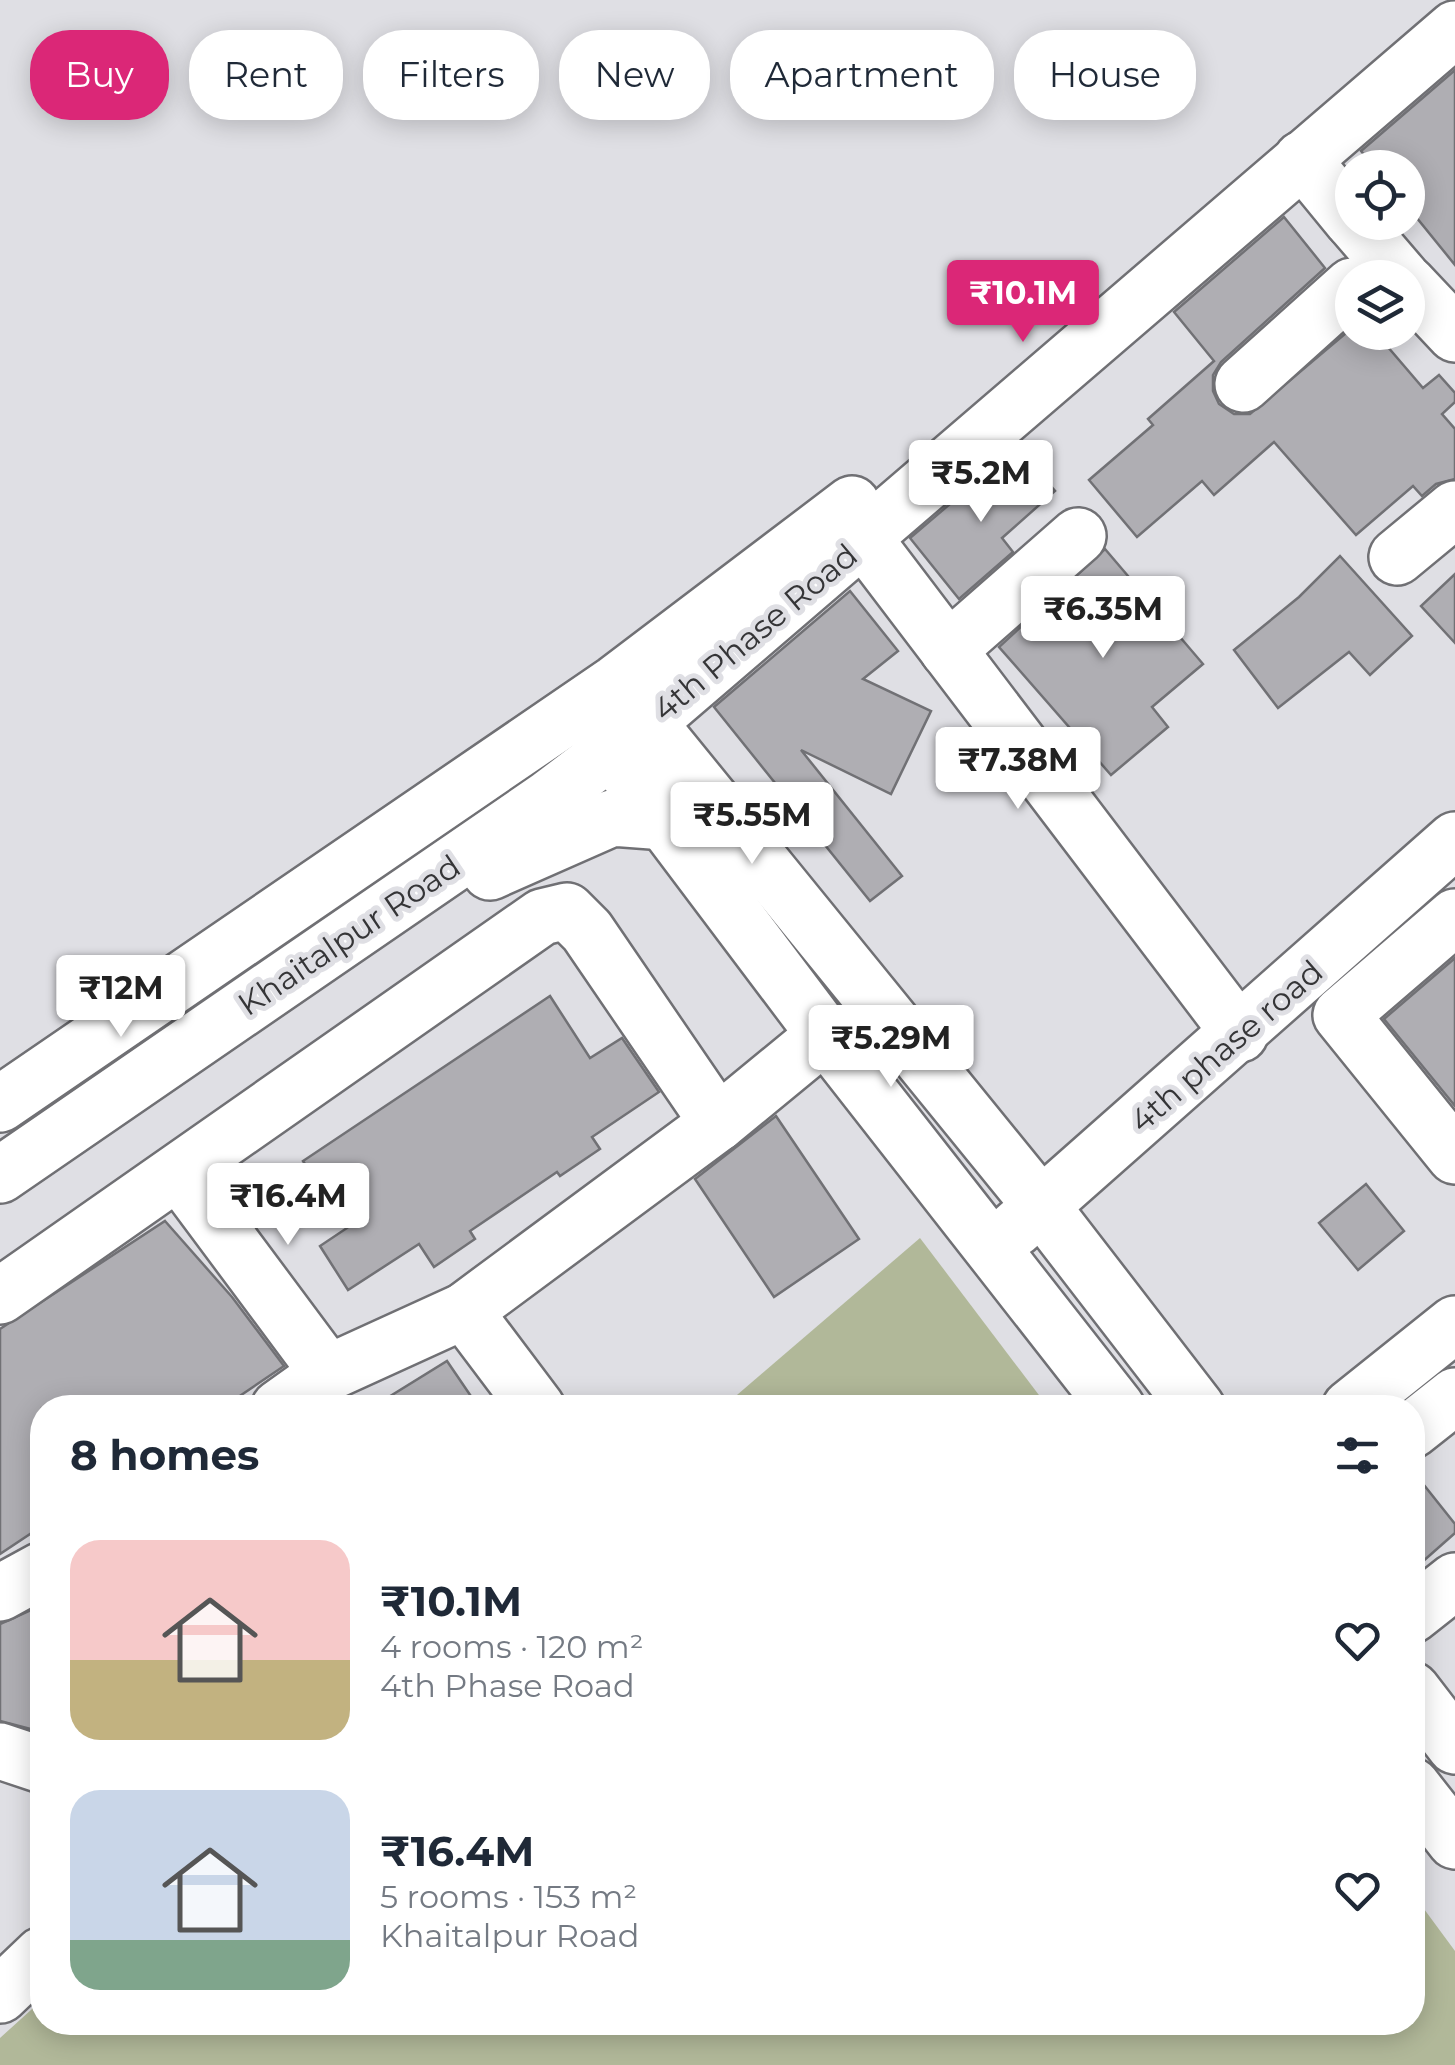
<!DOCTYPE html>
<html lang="en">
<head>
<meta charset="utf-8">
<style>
	:root { --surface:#fff; --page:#f2f2f3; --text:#1f2937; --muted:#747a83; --accent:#db2777 }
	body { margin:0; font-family:Montserrat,sans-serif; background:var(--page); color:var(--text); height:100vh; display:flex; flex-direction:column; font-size:38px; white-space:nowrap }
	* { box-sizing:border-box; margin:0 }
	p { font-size:32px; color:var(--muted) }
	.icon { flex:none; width:55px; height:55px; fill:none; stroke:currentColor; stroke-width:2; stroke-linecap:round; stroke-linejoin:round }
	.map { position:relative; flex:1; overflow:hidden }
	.side { position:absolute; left:30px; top:1395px; width:1395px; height:640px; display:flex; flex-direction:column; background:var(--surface); border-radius:40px; box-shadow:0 5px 25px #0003 }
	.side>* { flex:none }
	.guide { position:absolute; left:30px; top:30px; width:1395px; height:90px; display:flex; gap:20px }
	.controls { position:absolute; left:1335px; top:150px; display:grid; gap:20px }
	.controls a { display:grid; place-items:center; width:90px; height:90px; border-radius:50%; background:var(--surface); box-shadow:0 5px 25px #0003; font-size:50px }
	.price { position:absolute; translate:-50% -85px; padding:0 22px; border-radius:10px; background:#fff; color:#222; font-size:32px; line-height:65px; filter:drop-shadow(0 2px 5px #0008) }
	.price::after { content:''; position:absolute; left:50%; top:60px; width:30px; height:22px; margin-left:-15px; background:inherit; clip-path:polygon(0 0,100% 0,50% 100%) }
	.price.selected { background:var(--accent); color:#fff }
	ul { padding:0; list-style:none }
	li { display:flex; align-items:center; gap:30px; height:250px; padding:0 40px }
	li span { display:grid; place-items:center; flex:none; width:280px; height:200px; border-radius:30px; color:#555 }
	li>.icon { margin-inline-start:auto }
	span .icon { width:120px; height:120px; fill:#fffc; stroke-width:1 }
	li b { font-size:42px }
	h2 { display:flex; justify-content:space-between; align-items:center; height:120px; padding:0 40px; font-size:42px }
	.pill { padding:0 35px; border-radius:40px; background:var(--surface); box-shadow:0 5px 25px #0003; font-size:35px; line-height:90px }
	.pill.selected { background:var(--accent); color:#fff }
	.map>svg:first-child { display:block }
</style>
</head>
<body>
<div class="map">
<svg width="1455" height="2065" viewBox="0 0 1455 2065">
	<rect width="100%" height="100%" fill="#dfdfe4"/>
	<g fill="#b1b899">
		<polygon points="920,1238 1048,1407 723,1407"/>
		<polygon points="1413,1894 1455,1951 1455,2065 0,2065 0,2038 42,2000 42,2022 1412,2022"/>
	</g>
	<g fill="#afaeb3" stroke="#717175" stroke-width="2.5">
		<polygon points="1455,70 1455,265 1408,207 1408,168 1375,168 1361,151"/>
		<polygon points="1284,217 1325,268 1221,362 1213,375 1213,391 1219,404 1234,414 1250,414 1352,328 1352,332 1375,332 1423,388 1439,375 1455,393 1455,402 1442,414 1455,429 1455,479 1436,484 1422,496 1413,486 1356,535 1274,442 1214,495 1202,481 1137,537 1089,480 1153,425 1148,419 1214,361 1174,312"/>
		<polygon points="1021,452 1055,491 1002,538 1013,552 959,599 910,538 964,492 969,497"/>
		<polygon points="1105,549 1203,664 1152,707 1168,727 1111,775 999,647"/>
		<polygon points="1340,556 1412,636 1370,675 1349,652 1278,708 1234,650 1299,597"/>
		<polygon points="1455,574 1455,643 1421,606"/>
		<polygon points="850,591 898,651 863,679 931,711 891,794 801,750 902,876 870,901 714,707"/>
		<polygon points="1455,958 1455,1106 1384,1019"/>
		<polygon points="550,996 590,1058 622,1038 659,1092 592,1137 600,1149 560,1176 557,1172 470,1231 475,1239 434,1267 419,1244 348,1290 320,1246 347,1228 303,1161"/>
		<polygon points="776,1116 859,1239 774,1297 695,1179"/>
		<polygon points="1366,1184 1404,1231 1358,1270 1319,1223"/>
		<polygon points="165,1221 232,1297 284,1366 222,1408 42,1408 42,1526 0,1554 0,1329"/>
		<polygon points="447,1361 479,1408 371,1408"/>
		<polygon points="1412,1470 1455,1524 1455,1533 1412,1571"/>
		<polygon points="42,1605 42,1732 0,1721 0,1624"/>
	</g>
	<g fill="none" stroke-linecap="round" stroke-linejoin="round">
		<defs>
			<g id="minor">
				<polyline points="1302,159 1352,220"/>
				<polyline points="1354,222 1402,278"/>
				<polyline points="1408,284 1455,334"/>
				<polyline points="1243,384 1352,286"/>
				<polyline points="864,539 1240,1034"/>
				<polyline points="1397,557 1455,509"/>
				<polyline points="948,650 1078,536"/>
				<polyline points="624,693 1042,1207 1197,1408"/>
				<polyline points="590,723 825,1035 1117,1408"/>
				<polyline points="490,872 612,818 665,822"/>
				<polyline points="1455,917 1341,1015 1455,1156"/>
				<polyline points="0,1104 616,683 852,504"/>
				<polyline points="180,1174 328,1373"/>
				<polyline points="0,1175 549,798 645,725 1455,29"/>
				<polyline points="1015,1229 1455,840"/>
				<polyline points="0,1296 542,917 567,911 587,931 718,1123"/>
				<polyline points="464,1311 537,1408"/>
				<polyline points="279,1408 328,1373 464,1311 718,1123 825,1035"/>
				<polyline points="1350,1408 1455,1324"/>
				<polyline points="1412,1430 1455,1396"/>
				<polyline points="0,1593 42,1570"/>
				<polyline points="1412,1615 1455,1581"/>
				<polyline points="1412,1690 1455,1746"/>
				<polyline points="0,1751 42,1765"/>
				<polyline points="1412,1786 1455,1841"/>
				<polyline points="0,1995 42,1955"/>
			</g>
		</defs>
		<use href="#minor" stroke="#707074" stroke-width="60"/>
		<use href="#minor" stroke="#fff" stroke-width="55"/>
	</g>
	<g text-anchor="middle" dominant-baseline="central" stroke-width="10" stroke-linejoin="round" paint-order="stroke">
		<g font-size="32" fill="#353537" stroke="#dfdfe4">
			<text transform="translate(755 632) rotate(-40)">4th Phase Road</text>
			<text transform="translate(349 935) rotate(-34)">Khaitalpur Road</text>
			<text transform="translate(1226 1046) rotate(-41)">4th phase road</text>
		</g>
	</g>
</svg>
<div class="controls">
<a><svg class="icon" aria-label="locate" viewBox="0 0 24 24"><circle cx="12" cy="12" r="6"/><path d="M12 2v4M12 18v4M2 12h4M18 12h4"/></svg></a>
<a><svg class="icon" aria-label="layers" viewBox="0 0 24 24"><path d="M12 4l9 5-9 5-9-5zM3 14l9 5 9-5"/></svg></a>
</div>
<b class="price selected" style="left:1023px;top:345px">₹10.1M</b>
<b class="price" style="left:981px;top:525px">₹5.2M</b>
<b class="price" style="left:1103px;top:661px">₹6.35M</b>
<b class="price" style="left:1018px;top:812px">₹7.38M</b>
<b class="price" style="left:752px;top:867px">₹5.55M</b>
<b class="price" style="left:121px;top:1040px">₹12M</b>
<b class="price" style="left:891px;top:1090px">₹5.29M</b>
<b class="price" style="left:288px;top:1248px">₹16.4M</b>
<div class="guide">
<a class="pill selected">Buy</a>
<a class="pill">Rent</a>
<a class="pill">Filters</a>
<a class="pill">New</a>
<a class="pill">Apartment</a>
<a class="pill">House</a>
</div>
<section class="side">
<h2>8 homes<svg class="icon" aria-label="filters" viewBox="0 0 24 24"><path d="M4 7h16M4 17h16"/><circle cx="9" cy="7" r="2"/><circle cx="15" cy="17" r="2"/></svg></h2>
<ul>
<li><span style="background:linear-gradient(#f6c9c9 60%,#c2b280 0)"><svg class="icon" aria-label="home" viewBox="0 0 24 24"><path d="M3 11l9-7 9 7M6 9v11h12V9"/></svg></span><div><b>₹10.1M</b><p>4 rooms · 120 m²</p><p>4th Phase Road</p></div><svg class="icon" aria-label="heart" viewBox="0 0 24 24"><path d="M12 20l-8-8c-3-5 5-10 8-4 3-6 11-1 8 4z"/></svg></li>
<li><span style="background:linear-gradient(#c9d6e8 75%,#7fa58c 0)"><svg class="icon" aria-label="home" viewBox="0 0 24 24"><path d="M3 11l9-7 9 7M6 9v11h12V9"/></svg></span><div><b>₹16.4M</b><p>5 rooms · 153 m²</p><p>Khaitalpur Road</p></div><svg class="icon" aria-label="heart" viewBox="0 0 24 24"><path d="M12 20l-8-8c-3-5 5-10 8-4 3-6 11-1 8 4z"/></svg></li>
</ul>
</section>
</div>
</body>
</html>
